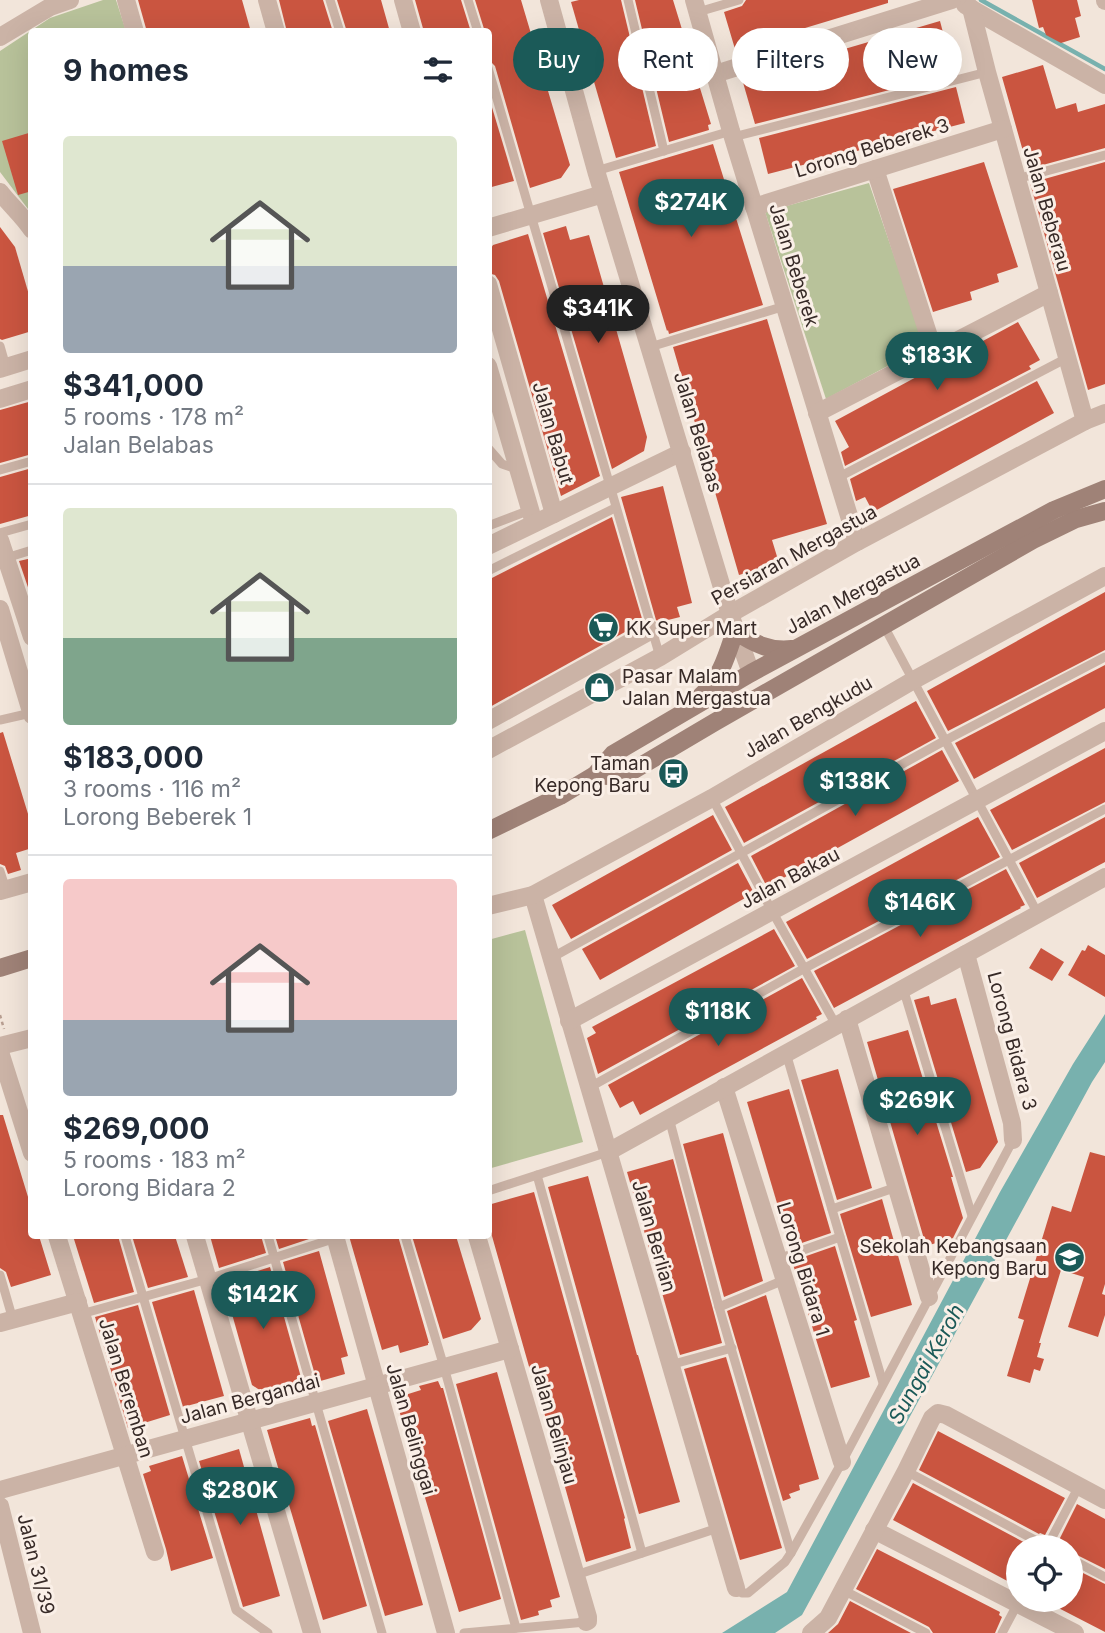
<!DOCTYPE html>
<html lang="en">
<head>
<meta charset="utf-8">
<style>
	:root { --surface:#fff; --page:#f6f6f7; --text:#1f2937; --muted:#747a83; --line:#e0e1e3; --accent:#1b5a58 }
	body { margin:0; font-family:Inter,sans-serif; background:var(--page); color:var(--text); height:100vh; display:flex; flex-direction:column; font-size:26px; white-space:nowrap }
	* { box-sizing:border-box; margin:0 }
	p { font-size:23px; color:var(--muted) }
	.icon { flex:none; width:38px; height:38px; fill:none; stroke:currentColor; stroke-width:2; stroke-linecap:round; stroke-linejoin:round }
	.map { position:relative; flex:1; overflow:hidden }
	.panel { position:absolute; left:28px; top:28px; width:464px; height:1211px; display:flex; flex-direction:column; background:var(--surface); border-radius:7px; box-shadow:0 7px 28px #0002 }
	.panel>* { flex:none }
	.hud { position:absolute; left:513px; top:28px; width:486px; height:63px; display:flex; gap:14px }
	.tools { position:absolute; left:1006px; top:1535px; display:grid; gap:14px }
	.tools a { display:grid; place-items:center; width:77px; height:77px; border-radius:50%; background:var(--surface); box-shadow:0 7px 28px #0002; font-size:35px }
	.price { position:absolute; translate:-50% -60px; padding:0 16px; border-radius:24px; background:var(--accent); color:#fff; font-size:23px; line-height:46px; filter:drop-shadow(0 2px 4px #0008) }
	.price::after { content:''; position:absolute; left:50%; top:42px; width:21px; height:16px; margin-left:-10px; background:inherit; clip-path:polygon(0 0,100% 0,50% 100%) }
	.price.selected { background:#222; color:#fff }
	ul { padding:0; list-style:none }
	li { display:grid; align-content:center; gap:14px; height:371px; padding:0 35px }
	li+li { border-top:2px solid var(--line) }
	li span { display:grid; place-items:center; height:217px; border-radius:7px; color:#555 }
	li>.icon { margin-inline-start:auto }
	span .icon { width:126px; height:126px; fill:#fffc; stroke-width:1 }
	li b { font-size:30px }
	h2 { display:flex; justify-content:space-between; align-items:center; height:84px; padding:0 35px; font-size:30px }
	.pill { padding:0 24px; border-radius:32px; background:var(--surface); box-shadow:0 7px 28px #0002; font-size:24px; line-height:63px }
	.pill.selected { background:var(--accent); color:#fff }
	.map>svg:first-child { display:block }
</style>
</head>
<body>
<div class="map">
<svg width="1105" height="1633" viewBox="0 0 1105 1633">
	<rect width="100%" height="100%" fill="#f2e5da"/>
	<g fill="#b8c29a">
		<polygon points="103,0 116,0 126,31 32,32 31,208 28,209 0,172 0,51 50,18"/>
		<polygon points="869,183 925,346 826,399 765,212"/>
		<polygon points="525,930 583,1142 488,1169 488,940"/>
	</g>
	<polygon fill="#78b1ae" points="1105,1014 1105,1062 1092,1082 802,1615 775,1633 722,1633 787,1592 1000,1192 1073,1064"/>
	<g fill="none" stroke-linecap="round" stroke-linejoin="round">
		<polyline stroke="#78b1ae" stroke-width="4.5" points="981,0 1105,69"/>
	</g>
	<g fill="#ca5540">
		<polygon points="138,0 242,0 251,32 147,32"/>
		<polygon points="279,0 323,0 333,32 287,32"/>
		<polygon points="337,0 381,0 390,32 347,32"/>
		<polygon points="415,0 461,0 471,32 424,32"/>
		<polygon points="475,0 521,0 570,165 561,178 530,188 495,66 492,63 488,61 488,32 485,32"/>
		<polygon points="579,0 621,0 656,146 616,158 571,2"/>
		<polygon points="635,0 673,0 711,124 708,125 709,130 669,142"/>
		<polygon points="746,0 888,0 888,3 735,49 724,12 742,6"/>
		<polygon points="1032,0 1077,0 1081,16 1075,18 1080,37 1061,43 1046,35 1043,27 1039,28"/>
		<polygon points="940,21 952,67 953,74 755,124 742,79"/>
		<polygon points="1043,65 1056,109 1076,103 1078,112 1105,104 1105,148 1028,169 1002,77"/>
		<polygon points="956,87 965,123 768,174 759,138"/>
		<polygon points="488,94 514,181 488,188"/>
		<polygon points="32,132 32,191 18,195 2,141"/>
		<polygon points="713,144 763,305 669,334 668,330 667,331 619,172"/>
		<polygon points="984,162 1018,267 997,274 999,282 970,292 972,300 933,312 893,189"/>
		<polygon points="1105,162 1105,384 1088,390 1030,183"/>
		<polygon points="566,226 570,240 589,235 647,437 644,451 612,469 543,233"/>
		<polygon points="0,227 15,247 32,305 32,331 2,340 0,339"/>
		<polygon points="528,234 600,476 561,496 499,281 495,275 488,273 488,253 493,245"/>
		<polygon points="767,319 827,524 772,540 779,563 739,575 673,347"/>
		<polygon points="1018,322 1040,360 1029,366 1031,369 845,466 841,452 849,447 835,421"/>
		<polygon points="1037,381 1054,413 873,512 865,497 856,501 850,479"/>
		<polygon points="32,401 32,454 0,463 0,410"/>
		<polygon points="32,468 32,515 0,524 0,477"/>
		<polygon points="663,486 692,603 677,607 680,617 660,622 656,620 621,497"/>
		<polygon points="612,517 643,622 488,708 488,580"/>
		<polygon points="32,558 32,599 19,561"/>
		<polygon points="1105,592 1105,650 948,731 927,691"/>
		<polygon points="1105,665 1105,708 974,779 955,743"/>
		<polygon points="916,701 936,738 744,843 725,807"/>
		<polygon points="3,732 32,827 32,848 16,853 21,870 8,874 5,866 0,864 0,733"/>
		<polygon points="1105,748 1105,802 1012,850 990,810"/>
		<polygon points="942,750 959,781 767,887 751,856"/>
		<polygon points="713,815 732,850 571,939 552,905"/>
		<polygon points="978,817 1000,857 807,959 786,922"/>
		<polygon points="1105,817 1105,862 1037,898 1019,863"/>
		<polygon points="738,863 754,893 600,980 582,949"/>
		<polygon points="1006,869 1025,905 1020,907 1021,908 834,1008 814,971"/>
		<polygon points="774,929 795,966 598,1074 587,1038 596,1033 592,1027"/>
		<polygon points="1088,945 1105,955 1105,997 1068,975 1082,950 1085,951"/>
		<polygon points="1041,948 1064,962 1052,981 1029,968"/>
		<polygon points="802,978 822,1014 816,1017 817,1019 640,1115 633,1101 620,1108 608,1085"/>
		<polygon points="929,996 931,1005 956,998 998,1142 980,1168 966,1172 914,1000"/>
		<polygon points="908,1030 953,1177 951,1177 963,1218 953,1238 926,1246 867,1042"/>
		<polygon points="838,1069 872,1188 837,1200 801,1080"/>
		<polygon points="789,1089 831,1233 790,1247 747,1102"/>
		<polygon points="0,1115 3,1115 32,1210 32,1236 39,1236 51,1275 11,1287 6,1272 0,1268"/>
		<polygon points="723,1133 763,1281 724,1297 683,1144"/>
		<polygon points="1090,1152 1105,1156 1105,1284 1102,1294 1105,1295 1105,1315 1098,1337 1068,1327 1084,1277 1061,1270 1039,1343 1041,1343 1037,1357 1044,1359 1040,1371 1034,1369 1030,1383 1007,1376 1024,1320 1018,1318 1052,1206 1071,1212"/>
		<polygon points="673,1159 722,1343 680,1355 627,1172"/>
		<polygon points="588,1176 637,1355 638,1355 680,1502 639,1514 548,1187"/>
		<polygon points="534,1192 625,1518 624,1519 631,1548 586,1562 532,1369 530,1370 488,1222 488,1205"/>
		<polygon points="882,1199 912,1305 871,1317 840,1214"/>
		<polygon points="73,1236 118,1236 134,1292 94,1303"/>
		<polygon points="132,1236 175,1236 188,1277 148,1288"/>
		<polygon points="210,1236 261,1236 266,1253 219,1268"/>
		<polygon points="275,1236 315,1236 315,1237 279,1249"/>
		<polygon points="349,1236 398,1236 429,1343 428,1343 428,1345 400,1353 398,1345 382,1350"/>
		<polygon points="412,1236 456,1236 481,1319 471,1330 443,1339"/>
		<polygon points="835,1246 857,1320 854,1321 870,1377 831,1388 792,1261"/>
		<polygon points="319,1251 348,1356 341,1358 345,1374 317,1382 283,1262"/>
		<polygon points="270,1267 302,1381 264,1393 252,1385 223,1282"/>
		<polygon points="194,1290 224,1396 183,1407 152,1302"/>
		<polygon points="766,1295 819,1479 799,1485 800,1490 789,1494 791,1498 783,1501 727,1311"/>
		<polygon points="138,1305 170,1415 128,1428 95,1317"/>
		<polygon points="726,1357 782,1548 740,1560 684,1369"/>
		<polygon points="497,1372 560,1597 550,1600 552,1607 538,1611 539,1615 521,1620 456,1384"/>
		<polygon points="438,1381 441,1388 443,1388 501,1599 459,1612 396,1400 406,1397 405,1395 421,1390 419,1386"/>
		<polygon points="367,1409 423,1605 385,1616 328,1421"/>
		<polygon points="310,1418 312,1426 315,1425 367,1606 323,1620 267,1430"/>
		<polygon points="938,1431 1065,1498 1045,1535 1040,1533 1039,1534 919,1470"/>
		<polygon points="239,1449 280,1596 243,1607 199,1461"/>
		<polygon points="182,1456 213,1558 171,1571 166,1549 143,1474 151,1471 149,1466"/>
		<polygon points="913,1483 1033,1547 1018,1547 1018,1573 1013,1584 893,1520"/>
		<polygon points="1077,1504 1105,1519 1105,1569 1071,1552 1071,1547 1067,1547 1058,1542"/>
		<polygon points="877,1549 1000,1612 999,1615 1002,1617 995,1633 933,1633 929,1627 856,1589"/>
		<polygon points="1071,1567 1105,1584 1105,1632 1043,1600 1071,1600"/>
		<polygon points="850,1601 911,1633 828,1633 838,1624"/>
	</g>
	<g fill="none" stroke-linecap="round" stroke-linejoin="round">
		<polyline stroke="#b79d90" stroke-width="2.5" stroke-dasharray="3.5 3.5" stroke-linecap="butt" points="0,1015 4,1029"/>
		<g stroke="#cbb3a6" stroke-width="9">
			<polyline points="330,0 340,32"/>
			<polyline points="468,0 478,32"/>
			<polyline points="628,0 664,151"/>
			<polyline points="698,12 739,0"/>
			<polyline points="488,68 660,657"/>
			<polyline points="733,137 987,72"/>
			<polyline points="596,171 731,131"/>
			<polyline points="1017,179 1105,155"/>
			<polyline points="0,346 6,367"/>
			<polyline points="650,347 785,306"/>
			<polyline points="488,448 502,464 517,469"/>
			<polyline points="0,470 32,461"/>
			<polyline points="837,478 1067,358"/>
			<polyline points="488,526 530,510"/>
			<polyline points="0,533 32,524"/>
			<polyline points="6,558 32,550"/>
			<polyline points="488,571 615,508"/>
			<polyline points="884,626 1038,914"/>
			<polyline points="0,720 31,713"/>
			<polyline points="712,798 772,911 836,1025"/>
			<polyline points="0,871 6,890"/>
			<polyline points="551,958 944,741 1105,657"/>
			<polyline points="903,988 972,1216"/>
			<polyline points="786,1053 883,1383"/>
			<polyline points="590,1087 805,968 1105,809"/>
			<polyline points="669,1118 719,1307 791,1553"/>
			<polyline points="537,1175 642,1553"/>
			<polyline points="488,1191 608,1152"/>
			<polyline points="832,1209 897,1187"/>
			<polyline points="125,1236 236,1610 268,1633"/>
			<polyline points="268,1236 382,1633"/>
			<polyline points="405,1236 444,1367 516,1628"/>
			<polyline points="778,1259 840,1237"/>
			<polyline points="0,1275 13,1320"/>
			<polyline points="719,1307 784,1280"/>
			<polyline points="81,1314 208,1279 336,1238"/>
			<polyline points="670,1365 732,1348"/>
			<polyline points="906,1471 1048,1547"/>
			<polyline points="1047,1547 1079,1486"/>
			<polyline points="1071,1559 1105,1577"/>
			<polyline points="576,1575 718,1528"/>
			<polyline points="736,1588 742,1593 748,1593 785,1562 791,1553 842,1462 1013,1140"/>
			<polyline points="843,1590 926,1633"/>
			<polyline points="464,1633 586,1622"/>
			<polyline points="1002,1633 1019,1601"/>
		</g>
		<g stroke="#cbb3a6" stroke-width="18">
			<polyline points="126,0 135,32"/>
			<polyline points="267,0 276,32"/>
			<polyline points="403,0 412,32"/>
			<polyline points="694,0 731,131 857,542"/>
			<polyline points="1105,0 1105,1"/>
			<polyline points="965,5 1105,85"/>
			<polyline points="971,8 987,72 1085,421"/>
			<polyline points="0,37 50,7 70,0"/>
			<polyline points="715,74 952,0"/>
			<polyline points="875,169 934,352"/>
			<path d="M0 192C10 205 23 216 32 230"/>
			<polyline points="754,207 1003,129"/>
			<polyline points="488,228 603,194"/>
			<polyline points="488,284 554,514"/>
			<polyline points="488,366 534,523"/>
			<polyline points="0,369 32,359"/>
			<polyline points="0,399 32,389"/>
			<polyline points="817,413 1049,293"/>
			<polyline points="0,540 32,637"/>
			<polyline points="488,546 682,452"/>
			<polyline points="488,721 652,630"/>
			<polyline points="488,750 660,657 730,614 857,542 1085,421 1105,413"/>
			<polyline points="0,891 32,882"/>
			<polyline points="533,895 736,1588"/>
			<polyline points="488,906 533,895 712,798 912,681 1105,576"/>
			<polyline points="966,954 1012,1123 1013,1140"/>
			<polyline points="847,1019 929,1297"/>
			<polyline points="569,1021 1105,731"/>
			<polyline points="0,1046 32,1038"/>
			<polyline points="0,1052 32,1153"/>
			<polyline points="724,1087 842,1462"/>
			<polyline points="608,1152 1105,877"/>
			<polyline points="57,1236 155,1552"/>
			<polyline points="195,1236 312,1633"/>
			<polyline points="335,1236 446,1633"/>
			<polyline points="477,1236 588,1617 588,1621 586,1622"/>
			<polyline points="0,1323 78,1302"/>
			<polyline points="0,1490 510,1349"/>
			<polyline points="0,1506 32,1633"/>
			<polyline points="874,1530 1075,1633"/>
			<polyline points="811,1633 828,1618 906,1471 932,1418 938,1413 946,1415 1105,1500"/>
		</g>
		<g stroke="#cbb3a6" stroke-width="18">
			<polyline points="549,0 597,174 730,614 751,673"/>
			<polyline points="0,609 32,715"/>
		</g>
		<g stroke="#9f8277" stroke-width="18">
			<path d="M701 696C721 678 727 655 735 631 753 643 770 652 792 649"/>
			<polyline points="595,775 622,777 715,722 1033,540 1076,519 1105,511"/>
			<polyline points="488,831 560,796 595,775 613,754 751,673 888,599 1054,510 1105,489"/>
			<polyline points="0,968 32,958"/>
		</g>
	</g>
	<defs>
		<symbol id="supermarket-disc" viewBox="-11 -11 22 22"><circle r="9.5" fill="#1b5a58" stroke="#faefe7"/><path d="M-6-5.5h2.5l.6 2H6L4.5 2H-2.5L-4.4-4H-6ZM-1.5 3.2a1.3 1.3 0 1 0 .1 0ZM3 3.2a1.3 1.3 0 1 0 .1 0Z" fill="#fff"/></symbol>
		<symbol id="shop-disc" viewBox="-11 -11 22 22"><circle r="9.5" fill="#1b5a58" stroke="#faefe7"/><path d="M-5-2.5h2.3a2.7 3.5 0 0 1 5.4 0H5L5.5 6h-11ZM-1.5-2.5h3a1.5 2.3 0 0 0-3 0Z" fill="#fff"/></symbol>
		<symbol id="bus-disc" viewBox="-11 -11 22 22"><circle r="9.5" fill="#1b5a58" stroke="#faefe7"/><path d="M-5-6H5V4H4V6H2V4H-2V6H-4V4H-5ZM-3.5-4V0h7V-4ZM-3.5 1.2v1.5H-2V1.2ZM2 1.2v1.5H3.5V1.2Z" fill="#fff"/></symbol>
		<symbol id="school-disc" viewBox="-11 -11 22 22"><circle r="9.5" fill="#1b5a58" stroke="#faefe7"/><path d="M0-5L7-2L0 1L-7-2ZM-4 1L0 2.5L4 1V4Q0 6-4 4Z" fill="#fff"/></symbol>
	</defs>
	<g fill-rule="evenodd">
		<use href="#supermarket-disc" x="586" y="610" width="35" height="35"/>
		<use href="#shop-disc" x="582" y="670" width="35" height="35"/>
		<use href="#bus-disc" x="656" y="756" width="35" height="35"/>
		<use href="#school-disc" x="1052" y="1240" width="35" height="35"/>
	</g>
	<g text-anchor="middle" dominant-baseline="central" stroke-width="6" stroke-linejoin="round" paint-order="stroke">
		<g font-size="19" fill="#372a27" stroke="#faefe7">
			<text transform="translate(872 148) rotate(-17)">Lorong Beberek 3</text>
			<text transform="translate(1047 209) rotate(74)">Jalan Beberau</text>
			<text transform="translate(794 265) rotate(73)">Jalan Beberek</text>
			<text transform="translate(698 432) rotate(73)">Jalan Belabas</text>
			<text transform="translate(553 433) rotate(74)">Jalan Babut</text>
			<text transform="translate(794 555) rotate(-29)">Persiaran Mergastua</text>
			<text transform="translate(853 594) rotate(-28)">Jalan Mergastua</text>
			<text transform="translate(808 717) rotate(-30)">Jalan Bengkudu</text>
			<text transform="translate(790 878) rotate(-28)">Jalan Bakau</text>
			<text transform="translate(1012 1041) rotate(75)">Lorong Bidara 3</text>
			<text transform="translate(654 1236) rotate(74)">Jalan Berlian</text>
			<text transform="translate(803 1269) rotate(73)">Lorong Bidara 1</text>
			<text transform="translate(126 1388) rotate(73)">Jalan Beremban</text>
			<text transform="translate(250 1399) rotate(-15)">Jalan Bergandai</text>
			<text transform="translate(554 1424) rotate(74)">Jalan Belinjau</text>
			<text transform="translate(411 1429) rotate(74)">Jalan Belinggai</text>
			<text transform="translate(36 1564) rotate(76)">Jalan 31/39</text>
		</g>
		<g font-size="19" fill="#372a27" stroke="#faefe7" text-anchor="start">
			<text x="626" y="628">KK Super Mart</text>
			<text x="622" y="676">Pasar Malam<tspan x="622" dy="22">Jalan Mergastua</tspan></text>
			<text x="650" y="763" text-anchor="end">Taman<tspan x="650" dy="22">Kepong Baru</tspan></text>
			<text x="1047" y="1246" text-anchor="end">Sekolah Kebangsaan<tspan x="1047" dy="22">Kepong Baru</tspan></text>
		</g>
		<g font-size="21" font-style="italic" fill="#1b5a58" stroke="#faefe7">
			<text transform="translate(926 1364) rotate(-61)">Sungai Keroh</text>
		</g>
	</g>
</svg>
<div class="tools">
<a><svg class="icon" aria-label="locate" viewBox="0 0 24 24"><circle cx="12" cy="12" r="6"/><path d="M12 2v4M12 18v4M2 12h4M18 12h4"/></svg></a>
</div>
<b class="price" style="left:691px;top:239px">$274K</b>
<b class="price selected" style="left:598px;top:345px">$341K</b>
<b class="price" style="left:937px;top:392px">$183K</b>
<b class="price" style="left:855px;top:818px">$138K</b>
<b class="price" style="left:920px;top:939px">$146K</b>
<b class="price" style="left:718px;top:1048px">$118K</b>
<b class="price" style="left:917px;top:1137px">$269K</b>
<b class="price" style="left:263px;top:1331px">$142K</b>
<b class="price" style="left:240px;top:1527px">$280K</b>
<div class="hud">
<a class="pill selected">Buy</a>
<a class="pill">Rent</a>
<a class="pill">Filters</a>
<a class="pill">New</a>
</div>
<section class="panel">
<h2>9 homes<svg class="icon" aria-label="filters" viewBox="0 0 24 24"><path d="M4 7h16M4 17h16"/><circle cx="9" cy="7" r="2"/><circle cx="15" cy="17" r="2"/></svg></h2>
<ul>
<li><span style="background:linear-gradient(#dfe7d0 60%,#9aa5b1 0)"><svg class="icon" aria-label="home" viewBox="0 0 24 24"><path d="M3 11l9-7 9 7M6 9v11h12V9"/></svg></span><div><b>$341,000</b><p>5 rooms · 178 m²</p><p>Jalan Belabas</p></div></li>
<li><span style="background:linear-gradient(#dfe7d0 60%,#7fa58c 0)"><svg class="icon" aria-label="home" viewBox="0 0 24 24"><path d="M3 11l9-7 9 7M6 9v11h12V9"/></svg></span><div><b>$183,000</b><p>3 rooms · 116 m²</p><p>Lorong Beberek 1</p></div></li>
<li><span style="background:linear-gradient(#f6c9c9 65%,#9aa5b1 0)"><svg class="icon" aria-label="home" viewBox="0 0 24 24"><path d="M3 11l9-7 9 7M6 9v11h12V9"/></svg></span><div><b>$269,000</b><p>5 rooms · 183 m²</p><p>Lorong Bidara 2</p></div></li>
</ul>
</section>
</div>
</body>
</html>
